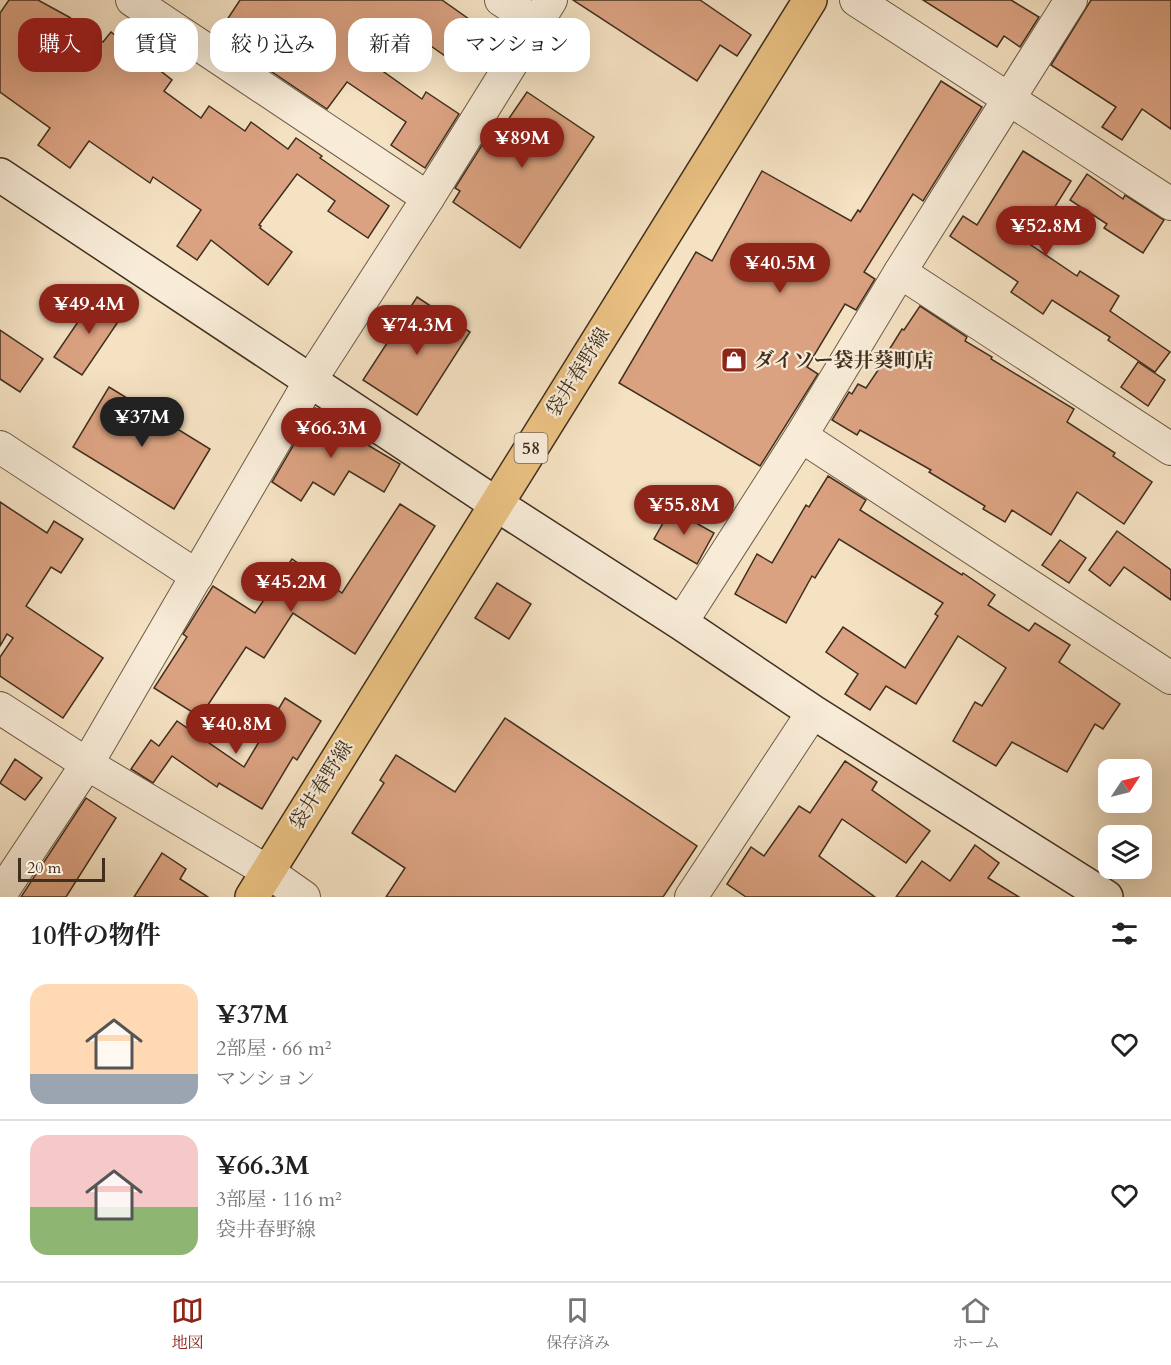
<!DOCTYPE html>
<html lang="ja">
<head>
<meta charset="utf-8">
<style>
	:root { --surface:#fff; --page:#f6f6f6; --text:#222; --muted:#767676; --line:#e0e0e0; --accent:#8f2418 }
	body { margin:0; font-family:Cardo,"Noto Serif JP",serif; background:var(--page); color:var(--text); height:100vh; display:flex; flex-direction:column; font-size:22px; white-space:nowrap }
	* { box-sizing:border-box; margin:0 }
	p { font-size:20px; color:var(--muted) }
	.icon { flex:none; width:33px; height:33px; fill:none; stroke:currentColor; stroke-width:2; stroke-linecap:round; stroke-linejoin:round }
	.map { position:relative; height:897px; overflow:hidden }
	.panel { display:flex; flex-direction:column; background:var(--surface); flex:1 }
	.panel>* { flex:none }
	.banner { position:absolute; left:18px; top:18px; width:600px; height:54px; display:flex; gap:12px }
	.needle { width:39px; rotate:55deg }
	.buttons { position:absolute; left:1098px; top:759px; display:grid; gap:12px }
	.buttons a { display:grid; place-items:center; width:54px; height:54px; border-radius:12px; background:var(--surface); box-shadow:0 6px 24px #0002; font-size:30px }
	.scale { position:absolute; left:18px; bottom:15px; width:87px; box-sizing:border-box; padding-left:6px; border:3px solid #402f1e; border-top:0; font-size:16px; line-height:21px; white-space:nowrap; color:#402f1e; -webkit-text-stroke:4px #f8ecd8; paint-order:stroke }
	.price { position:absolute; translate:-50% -51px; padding:0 14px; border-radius:21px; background:var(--accent); color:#fff; font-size:20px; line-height:39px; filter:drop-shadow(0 2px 3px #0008) }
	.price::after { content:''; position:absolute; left:50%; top:36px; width:18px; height:14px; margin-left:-9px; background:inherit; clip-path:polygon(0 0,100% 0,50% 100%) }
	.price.selected { background:#222; color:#fff }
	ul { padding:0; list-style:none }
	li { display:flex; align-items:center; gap:18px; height:150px; padding:0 30px }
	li+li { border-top:2px solid var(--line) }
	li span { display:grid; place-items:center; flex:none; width:168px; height:120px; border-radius:18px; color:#555 }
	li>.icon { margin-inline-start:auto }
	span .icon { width:72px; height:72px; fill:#fffc; stroke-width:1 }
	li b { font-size:26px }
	h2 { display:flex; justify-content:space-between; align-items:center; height:72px; padding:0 30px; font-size:26px }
	.chip { padding:0 21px; border-radius:18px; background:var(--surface); box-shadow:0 6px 24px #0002; font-size:21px; line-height:54px }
	.chip.selected { background:var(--accent); color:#fff }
	.menu { display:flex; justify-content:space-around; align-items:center; height:84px; border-top:2px solid var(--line); background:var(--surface); font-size:16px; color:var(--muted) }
	.menu a { display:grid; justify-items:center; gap:3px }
	.menu .selected { color:var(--accent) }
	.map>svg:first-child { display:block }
</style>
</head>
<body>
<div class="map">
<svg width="1171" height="897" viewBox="0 0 1171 897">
	<rect width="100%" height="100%" fill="#f5e2c3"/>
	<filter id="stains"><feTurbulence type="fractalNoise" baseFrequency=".00333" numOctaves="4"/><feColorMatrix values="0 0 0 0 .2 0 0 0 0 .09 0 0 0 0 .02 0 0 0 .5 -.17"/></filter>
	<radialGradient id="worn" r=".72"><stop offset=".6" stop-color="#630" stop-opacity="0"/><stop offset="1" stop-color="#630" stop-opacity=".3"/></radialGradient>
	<g fill="#dba281" stroke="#402f1e" stroke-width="1.5">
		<polygon points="9,0 38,0 69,17 103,42 111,32 172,80 164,91 201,118 209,106 245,131 251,122 288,149 296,138 322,156 320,158 389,206 368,238 328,211 335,201 297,174 259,225 261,226 260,228 292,252 268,285 211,240 197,260 177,246 201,210 153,177 150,183 89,141 70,168 38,145 50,128 0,92 0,13"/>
		<polygon points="240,0 442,0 483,29 458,65 398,23 370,62 422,99 426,92 459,114 425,168 391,145 406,122 347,82 327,109 217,35"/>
		<polygon points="573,0 700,0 751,35 737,56 720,45 697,81"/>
		<polygon points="923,0 1011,0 1039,17 1020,47 1004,36 997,47"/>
		<polygon points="1091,0 1171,0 1171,129 1142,109 1122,140 1102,127 1116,107 1051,65"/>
		<polygon points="941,81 982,107 923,201 913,194 864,272 875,279 856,310 845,304 807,367 818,374 760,466 619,383 696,252 712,261 762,171 851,221 858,210 860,212"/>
		<polygon points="527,92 594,137 520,248 453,202 460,191 455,188 489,134 495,139"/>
		<polygon points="1023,151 1071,181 1031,245 1077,276 1080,271 1119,296 1110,311 1170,352 1155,372 1108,340 1110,337 1052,300 1043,314 1011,292 1018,282 950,236 963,216 977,225"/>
		<polygon points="1087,174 1123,199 1125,195 1164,220 1143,253 1104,228 1107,224 1070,200"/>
		<polygon points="97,294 124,313 82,375 54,357"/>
		<polygon points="417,297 470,332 417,415 363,380"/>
		<polygon points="920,306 967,337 965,341 992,357 991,359 1074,409 1067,422 1115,453 1113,456 1152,482 1124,524 1077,492 1051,535 1012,510 1005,522 983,509 985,506 929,472 931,470 860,430 857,435 832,420 849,392 852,394 858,384 866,388 891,351 889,350 902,329 904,330"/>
		<polygon points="0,330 43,359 20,392 0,379"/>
		<polygon points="1138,362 1165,380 1148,406 1121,387"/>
		<polygon points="109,387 210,449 174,509 73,447"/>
		<polygon points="315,408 368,442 366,444 400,464 384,492 349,471 334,495 313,482 301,501 272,482"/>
		<polygon points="828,476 866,500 860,510 962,575 963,573 995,595 988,605 1029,631 1035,623 1070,645 1059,662 1120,704 1103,729 1095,724 1067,772 1012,742 996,766 953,741 975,702 982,706 1006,668 958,636 916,704 886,686 870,710 845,694 858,674 826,652 843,627 905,668 938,616 935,614 943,603 839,539 815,578 812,576 786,623 735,594 757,554 772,563 806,505 809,507"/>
		<polygon points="0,502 47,533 54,521 83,539 61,573 51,567 26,606 103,658 63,718 0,676 0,657 13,638 7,634 0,646"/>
		<polygon points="400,504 435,526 355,654 293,613 264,658 246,647 200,717 154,688 187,637 183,634 213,586 255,613 292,559 342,593"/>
		<polygon points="671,509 714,533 697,564 654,539"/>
		<polygon points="1117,531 1171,570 1171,600 1124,567 1110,586 1089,570"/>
		<polygon points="1060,540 1086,558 1069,583 1042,565"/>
		<polygon points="497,583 531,604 509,639 475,618"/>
		<polygon points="285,698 321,721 297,760 293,757 262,809 219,783 217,787 172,756 153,783 131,769 151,740 159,746 177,721 244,767"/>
		<polygon points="505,718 697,846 663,897 386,897 405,868 352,833 384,783 380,780 396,755 455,792"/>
		<polygon points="15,759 42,778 25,800 0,783"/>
		<polygon points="845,761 877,782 872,790 930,831 906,863 842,819 819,856 875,897 746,897 727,884 751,847 764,856 799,806 810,813"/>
		<polygon points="86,798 116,818 66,897 21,897"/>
		<polygon points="975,845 999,863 988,878 1019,897 896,897 922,861 950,881"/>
		<polygon points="162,853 186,869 180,879 208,897 134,897"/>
	</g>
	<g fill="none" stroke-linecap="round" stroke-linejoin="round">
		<defs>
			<g id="street">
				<polyline points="132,0 428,198"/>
				<polyline points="501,0 537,23"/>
				<polyline points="856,0 1171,204"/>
				<polyline points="900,272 1171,449"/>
				<polyline points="801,436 1171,678"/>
				<polyline points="0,447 197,576"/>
				<polyline points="681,623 801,436 900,272 1071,0"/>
				<polyline points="0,708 87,764 267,871 304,897"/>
				<polyline points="0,895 87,764 310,381 428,198 551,0"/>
				<polyline points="691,897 813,712"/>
			</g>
			<polyline id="secondary" points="0,175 496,504 681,623 813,712 1106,897"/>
			<polyline id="primary" points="252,897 810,0"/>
		</defs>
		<use href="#street" stroke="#6d5c47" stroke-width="34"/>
		<use href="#secondary" stroke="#402f1e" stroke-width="36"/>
		<use href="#primary" stroke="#402f1e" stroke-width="36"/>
		<use href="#street" stroke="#f8ecd8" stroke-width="32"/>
		<use href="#secondary" stroke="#f8ecd8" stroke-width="33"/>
		<use href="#primary" stroke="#eac182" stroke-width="33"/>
	</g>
	<defs>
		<symbol id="shop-square" viewBox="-11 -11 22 22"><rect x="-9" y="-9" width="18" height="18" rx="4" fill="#8f2418" stroke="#f8ecd8"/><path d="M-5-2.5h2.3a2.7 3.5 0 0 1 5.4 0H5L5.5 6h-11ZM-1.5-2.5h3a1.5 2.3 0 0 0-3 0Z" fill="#fff"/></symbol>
	</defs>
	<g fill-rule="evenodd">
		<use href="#shop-square" x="719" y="345" width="30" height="30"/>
	</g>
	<g text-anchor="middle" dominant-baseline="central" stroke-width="4.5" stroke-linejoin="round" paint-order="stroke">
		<rect fill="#f8ecd8" stroke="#776856" stroke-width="1.5" x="514.5" y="433" width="33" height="30" rx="4.5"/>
		<g font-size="18" font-weight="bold" fill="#402f1e">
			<text x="531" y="448">58</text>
		</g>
		<g font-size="20" font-weight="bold" fill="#402f1e" stroke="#f8ecd8" text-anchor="start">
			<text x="754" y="360">ダイソー袋井葵町店</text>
		</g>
		<g font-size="20" fill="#402f1e" stroke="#f8ecd8">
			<text transform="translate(578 372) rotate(-58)">袋井春野線</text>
			<text transform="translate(321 785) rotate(-58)">袋井春野線</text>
		</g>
	</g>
	<rect width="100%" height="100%" filter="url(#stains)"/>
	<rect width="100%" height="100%" fill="url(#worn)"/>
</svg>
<div class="buttons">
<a><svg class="needle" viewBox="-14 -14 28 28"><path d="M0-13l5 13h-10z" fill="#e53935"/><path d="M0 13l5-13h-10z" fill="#767676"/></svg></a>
<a><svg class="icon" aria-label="layers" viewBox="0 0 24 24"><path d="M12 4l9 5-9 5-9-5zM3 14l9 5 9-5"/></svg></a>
</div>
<div class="scale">20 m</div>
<b class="price" style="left:522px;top:169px">¥89M</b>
<b class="price" style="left:1046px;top:257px">¥52.8M</b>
<b class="price" style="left:780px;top:294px">¥40.5M</b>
<b class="price" style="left:89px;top:335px">¥49.4M</b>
<b class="price" style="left:417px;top:356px">¥74.3M</b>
<b class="price selected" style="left:142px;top:448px">¥37M</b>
<b class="price" style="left:331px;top:459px">¥66.3M</b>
<b class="price" style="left:684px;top:536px">¥55.8M</b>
<b class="price" style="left:291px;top:613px">¥45.2M</b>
<b class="price" style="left:236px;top:755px">¥40.8M</b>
<div class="banner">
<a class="chip selected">購入</a>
<a class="chip">賃貸</a>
<a class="chip">絞り込み</a>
<a class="chip">新着</a>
<a class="chip">マンション</a>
</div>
</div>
<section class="panel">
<h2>10件の物件<svg class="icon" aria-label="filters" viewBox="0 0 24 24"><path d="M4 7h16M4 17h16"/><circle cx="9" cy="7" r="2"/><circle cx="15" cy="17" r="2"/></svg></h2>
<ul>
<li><span style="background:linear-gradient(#ffd9b3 75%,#9aa5b1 0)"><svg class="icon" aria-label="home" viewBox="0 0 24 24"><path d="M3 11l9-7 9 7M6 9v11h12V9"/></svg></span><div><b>¥37M</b><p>2部屋 · 66 m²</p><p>マンション</p></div><svg class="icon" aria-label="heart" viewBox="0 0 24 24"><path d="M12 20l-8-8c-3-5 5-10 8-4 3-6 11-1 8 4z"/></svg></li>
<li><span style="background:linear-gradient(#f6c9c9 60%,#8fb573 0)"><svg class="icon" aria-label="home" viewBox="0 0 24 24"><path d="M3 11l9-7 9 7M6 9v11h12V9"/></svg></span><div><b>¥66.3M</b><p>3部屋 · 116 m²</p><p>袋井春野線</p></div><svg class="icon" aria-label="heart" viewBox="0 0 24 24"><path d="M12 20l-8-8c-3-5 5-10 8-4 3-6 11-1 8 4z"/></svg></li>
</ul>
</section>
<nav class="menu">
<a class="selected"><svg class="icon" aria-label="map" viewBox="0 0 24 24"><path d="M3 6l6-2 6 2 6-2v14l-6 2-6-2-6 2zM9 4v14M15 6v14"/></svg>地図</a>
<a><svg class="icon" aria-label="saved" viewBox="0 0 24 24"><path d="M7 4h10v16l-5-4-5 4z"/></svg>保存済み</a>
<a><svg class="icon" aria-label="home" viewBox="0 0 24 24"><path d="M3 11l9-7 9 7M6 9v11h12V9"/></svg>ホーム</a>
</nav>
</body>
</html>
